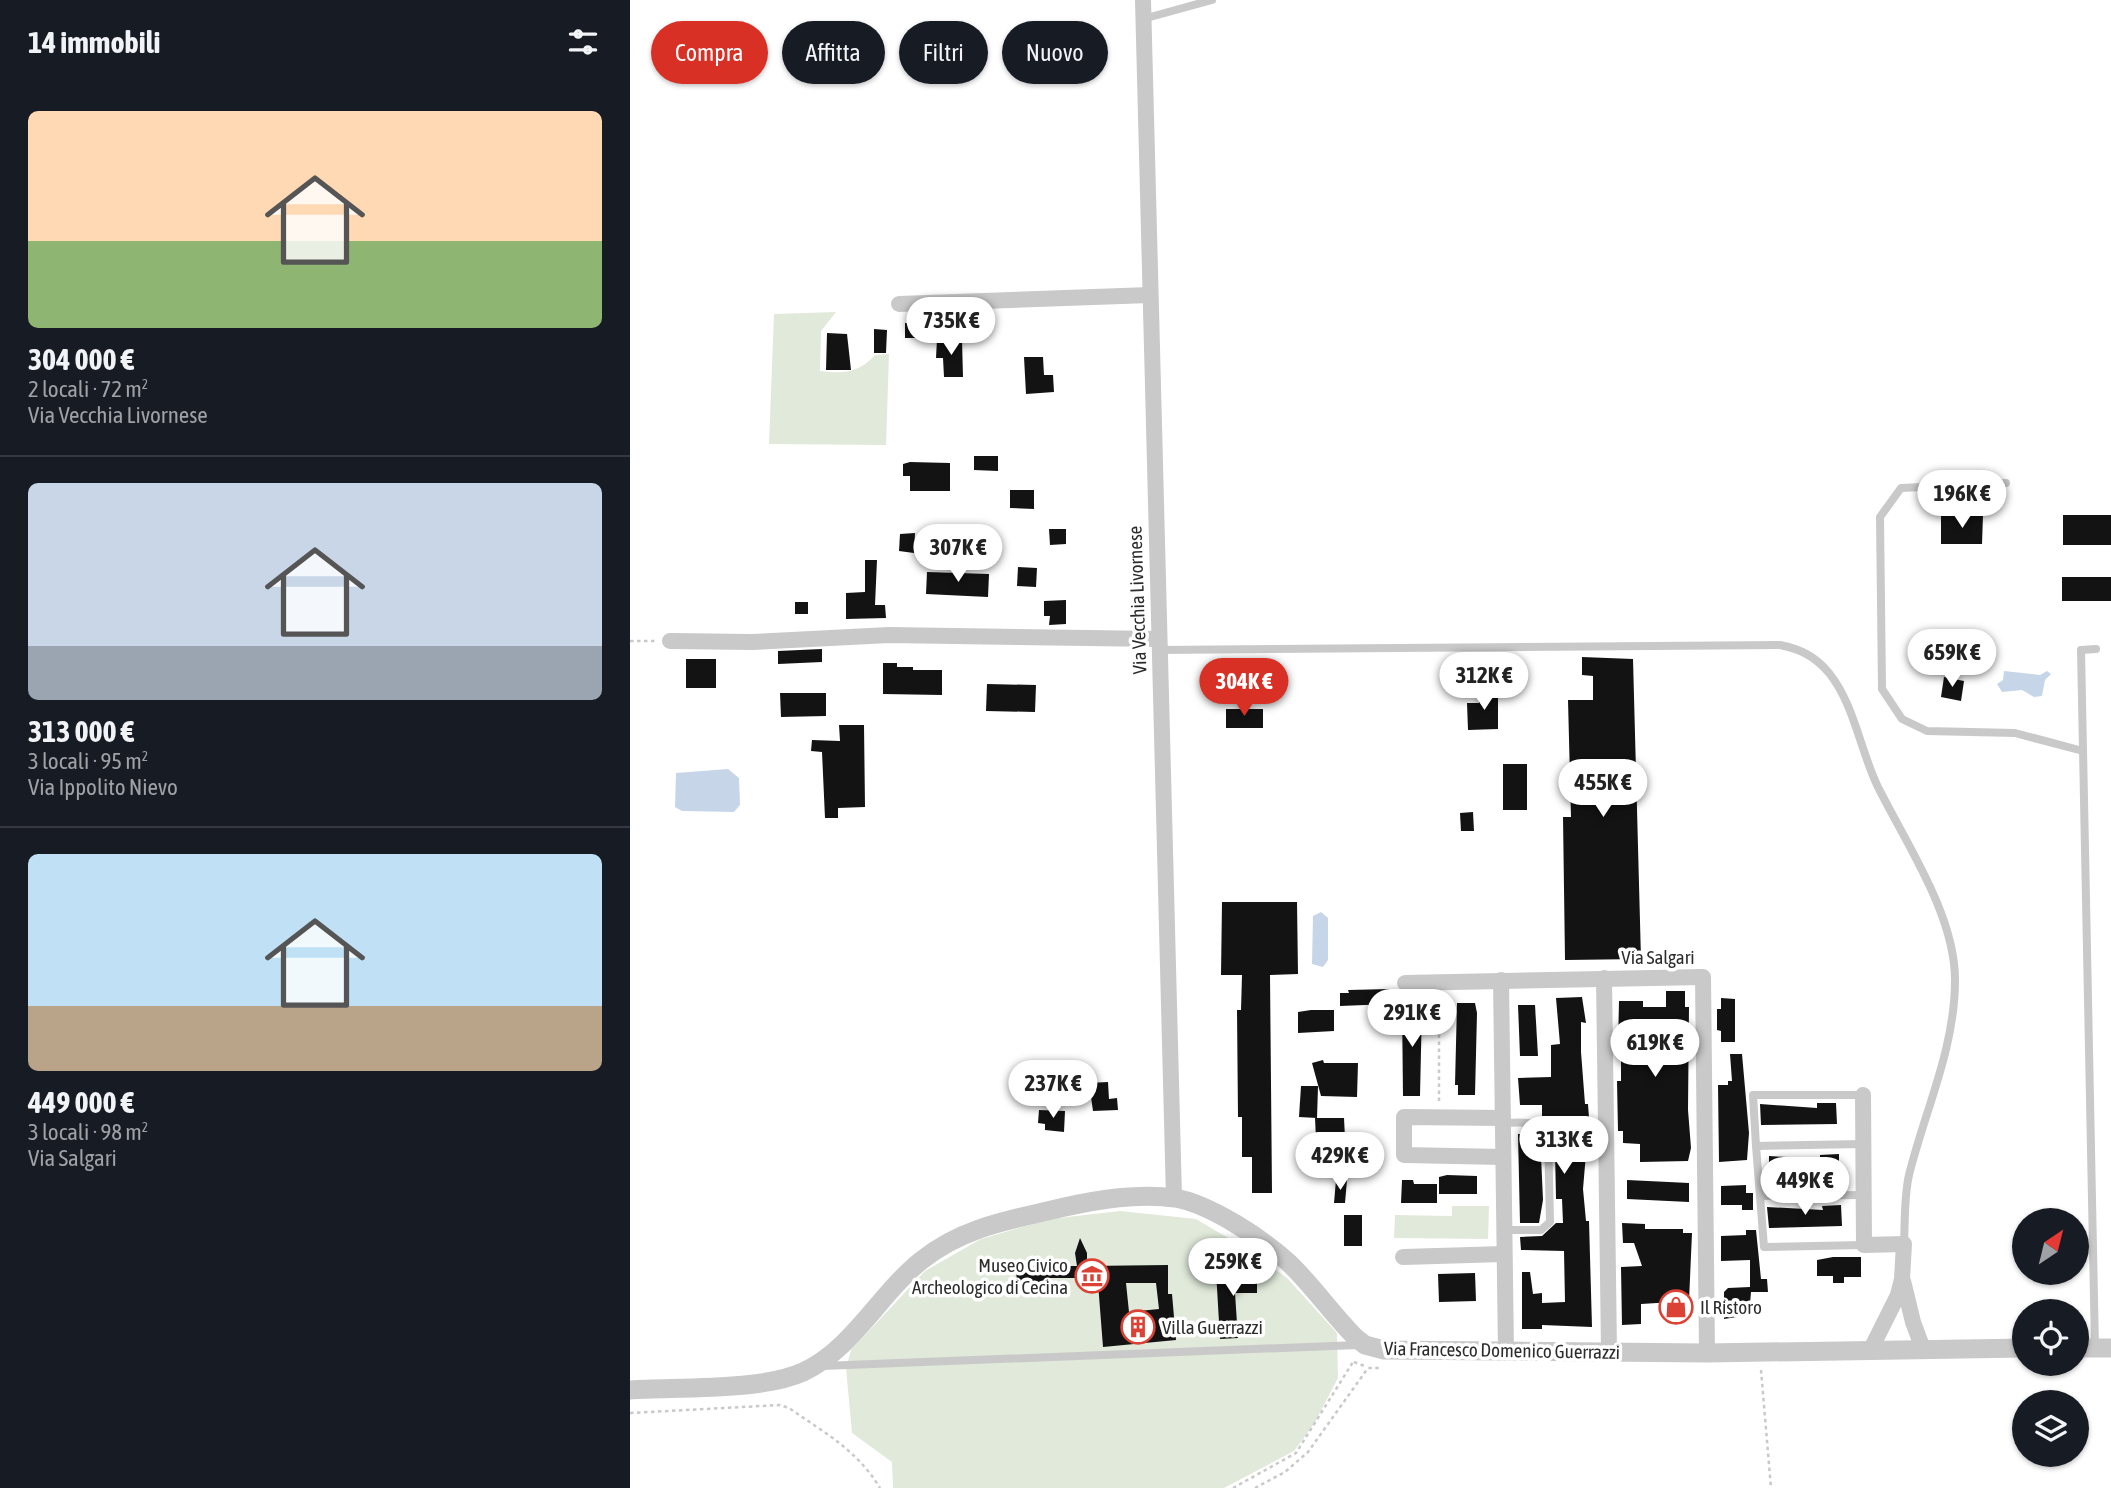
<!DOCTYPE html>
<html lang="it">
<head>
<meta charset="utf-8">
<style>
	:root { --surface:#171b24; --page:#242831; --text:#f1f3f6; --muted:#9ea1a6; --line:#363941; --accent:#d93025 }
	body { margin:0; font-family:"Asap Condensed",sans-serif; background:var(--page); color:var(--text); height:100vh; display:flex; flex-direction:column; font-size:26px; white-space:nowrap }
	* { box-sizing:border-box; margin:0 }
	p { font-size:23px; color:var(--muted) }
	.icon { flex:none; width:38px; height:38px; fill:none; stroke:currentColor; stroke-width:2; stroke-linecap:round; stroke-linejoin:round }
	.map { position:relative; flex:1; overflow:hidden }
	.side { display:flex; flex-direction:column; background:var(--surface); width:630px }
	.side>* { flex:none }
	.hud { position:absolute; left:21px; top:21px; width:665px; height:63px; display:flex; gap:14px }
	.needle { width:46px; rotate:35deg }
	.controls { position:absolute; left:1382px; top:1208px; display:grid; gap:14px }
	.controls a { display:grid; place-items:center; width:77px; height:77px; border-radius:50%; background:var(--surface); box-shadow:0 2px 5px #0004; font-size:35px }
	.price { position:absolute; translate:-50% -60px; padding:0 16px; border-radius:24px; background:#fff; color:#222; font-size:23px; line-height:46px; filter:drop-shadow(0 2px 4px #0008) }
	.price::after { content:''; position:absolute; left:50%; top:42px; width:21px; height:16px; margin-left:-10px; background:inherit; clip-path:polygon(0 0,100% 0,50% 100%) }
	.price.selected { background:var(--accent); color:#fff }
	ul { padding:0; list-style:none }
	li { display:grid; align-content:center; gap:14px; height:371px; padding:0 28px }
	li+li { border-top:2px solid var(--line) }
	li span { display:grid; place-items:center; height:217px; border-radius:10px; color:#555 }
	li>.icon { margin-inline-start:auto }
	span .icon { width:126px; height:126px; fill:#fffc; stroke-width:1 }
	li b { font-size:30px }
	h2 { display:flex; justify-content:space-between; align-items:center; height:84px; padding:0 28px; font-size:30px }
	.pill { padding:0 24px; border-radius:32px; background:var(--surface); box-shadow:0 2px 5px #0004; font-size:24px; line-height:63px }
	.pill.selected { background:var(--accent); color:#fff }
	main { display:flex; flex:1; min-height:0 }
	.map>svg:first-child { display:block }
</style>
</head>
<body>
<main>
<section class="side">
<h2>14 immobili<svg class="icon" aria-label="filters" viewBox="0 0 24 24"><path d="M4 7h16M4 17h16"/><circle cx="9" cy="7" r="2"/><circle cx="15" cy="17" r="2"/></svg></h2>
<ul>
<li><span style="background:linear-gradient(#ffd9b3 60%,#8fb573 0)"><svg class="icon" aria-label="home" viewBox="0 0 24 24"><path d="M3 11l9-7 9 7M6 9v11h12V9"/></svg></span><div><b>304 000 €</b><p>2 locali · 72 m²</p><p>Via Vecchia Livornese</p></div></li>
<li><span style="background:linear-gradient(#c9d6e8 75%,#9aa5b1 0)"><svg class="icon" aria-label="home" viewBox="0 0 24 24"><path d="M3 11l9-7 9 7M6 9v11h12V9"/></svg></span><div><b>313 000 €</b><p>3 locali · 95 m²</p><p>Via Ippolito Nievo</p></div></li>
<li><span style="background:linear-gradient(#bfe0f5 70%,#b9a48a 0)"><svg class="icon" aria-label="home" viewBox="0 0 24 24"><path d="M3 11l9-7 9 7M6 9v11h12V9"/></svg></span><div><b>449 000 €</b><p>3 locali · 98 m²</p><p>Via Salgari</p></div></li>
</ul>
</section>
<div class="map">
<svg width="1481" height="1488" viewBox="0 0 1481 1488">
	<rect width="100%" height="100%" fill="#fff"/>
	<g fill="#e0e9da">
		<path d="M206 312 191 331 190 371C214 374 229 373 245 355L259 354 256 445 139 444 144 314Z"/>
		<polygon points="822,1206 859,1206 858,1239 764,1238 765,1215 822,1216"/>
		<polygon points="490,1211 566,1219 615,1248 657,1278 707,1333 708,1378 684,1424 664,1451 594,1488 263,1488 262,1462 222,1433 216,1368 221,1350 295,1271 351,1239 420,1219"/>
	</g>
	<g fill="#c6d6e8">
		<polygon points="1374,671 1410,675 1417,671 1421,674 1415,680 1412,696 1404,697 1392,690 1372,692 1367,684 1373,680"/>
		<polygon points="98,769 109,778 110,805 104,812 52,811 45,807 46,773"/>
		<polygon points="691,912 698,918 698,960 693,967 682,964 683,916"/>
	</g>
	<g fill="#131313" fill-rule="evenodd">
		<rect x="275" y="323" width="13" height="15"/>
		<polygon points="244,329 257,330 256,353 244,353"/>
		<polygon points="197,333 217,334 221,370 196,370"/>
		<polygon points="307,339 332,340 333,377 314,377 313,358 306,358"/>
		<polygon points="394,357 413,357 414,375 423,375 424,392 396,394"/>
		<polygon points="344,456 368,456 368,471 344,470"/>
		<polygon points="280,462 320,463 320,491 280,491 280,476 273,476 273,464"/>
		<polygon points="380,490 404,490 404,509 380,508"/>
		<polygon points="1353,515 1352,544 1311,544 1311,516"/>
		<rect x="1433" y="515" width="48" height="30"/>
		<polygon points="419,529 436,529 436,544 420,545"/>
		<polygon points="285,533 284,553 269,551 270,534"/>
		<polygon points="235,560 247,560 245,605 255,605 256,618 216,619 216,593 235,592"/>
		<polygon points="388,567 407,568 406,587 387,586"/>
		<polygon points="297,572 359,574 358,597 296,594"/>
		<rect x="1432" y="577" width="49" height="24"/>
		<polygon points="436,600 436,624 419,625 420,616 414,616 414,601"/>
		<rect x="165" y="602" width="13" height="12"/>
		<polygon points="192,649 192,662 148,664 148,651"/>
		<polygon points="952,657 1003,659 1011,959 935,960 933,817 941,817 938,700 963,700 963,676 952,675"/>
		<rect x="56" y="659" width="30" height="29"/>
		<polygon points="253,663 267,663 267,667 283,667 283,670 312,670 312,695 253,694"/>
		<polygon points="1314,677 1334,681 1331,701 1311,697"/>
		<polygon points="357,684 406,685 405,712 356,711"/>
		<polygon points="849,690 868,690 868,729 838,730 837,703 849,703"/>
		<polygon points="150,693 196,693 196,716 151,717"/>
		<rect x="596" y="709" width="37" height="19"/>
		<polygon points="209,725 234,725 235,807 208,808 208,818 195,818 192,752 181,751 182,740 210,741"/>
		<rect x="873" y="764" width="24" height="46"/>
		<polygon points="843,812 844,831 831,831 830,813"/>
		<polygon points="592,902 667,902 668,974 640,975 642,1193 622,1193 622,1157 612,1157 612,1117 608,1117 607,1010 611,1010 612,975 591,975"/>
		<polygon points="760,989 760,1004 710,1006 710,993 719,993 718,990"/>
		<polygon points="1036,991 1055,991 1055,1007 1059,1007 1058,1110 1061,1148 1058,1161 1010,1162 1010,1144 993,1143 993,1131 988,1131 987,1081 991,1081 991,1047 988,1047 989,1001 1013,1001 1013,1007 1036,1007"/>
		<polygon points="952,997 956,1023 951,1022 951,1052 955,1104 958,1104 959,1118 953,1189 956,1221 959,1221 962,1327 912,1325 912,1329 892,1329 892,1272 900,1272 903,1294 912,1293 912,1303 935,1302 934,1251 891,1250 890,1237 912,1236 926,1223 933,1223 932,1199 926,1199 925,1149 933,1149 933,1121 915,1122 912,1120 912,1105 890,1105 888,1078 921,1077 921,1045 930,1044 926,998"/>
		<polygon points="1091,998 1105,999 1105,1042 1091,1042 1091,1031 1087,1030 1087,1009 1091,1009"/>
		<polygon points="827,1003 845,1003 847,1013 845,1095 828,1095 828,1085 825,1085"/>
		<polygon points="772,1005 792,1005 790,1096 773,1096"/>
		<polygon points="888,1005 905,1005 908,1056 890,1056"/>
		<polygon points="681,1010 704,1010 704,1031 668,1033 668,1012"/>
		<polygon points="1100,1054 1112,1054 1119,1133 1117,1160 1089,1162 1088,1085 1098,1085 1098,1081 1102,1081"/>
		<polygon points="693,1060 694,1063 728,1063 727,1097 691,1096 682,1063"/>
		<polygon points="478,1082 479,1099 487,1098 488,1110 463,1111 459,1083"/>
		<polygon points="671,1086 688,1086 687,1118 669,1117"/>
		<polygon points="1187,1103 1206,1103 1207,1124 1131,1125 1130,1104 1187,1108"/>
		<polygon points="409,1110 435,1111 434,1132 415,1130 415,1124 408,1123"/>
		<polygon points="685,1118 714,1118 715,1138 686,1139"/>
		<polygon points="888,1134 910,1134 913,1200 909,1223 890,1223"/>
		<polygon points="712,1144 734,1144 731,1177 712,1177"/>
		<polygon points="1209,1154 1209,1175 1139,1176 1139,1156 1190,1159 1190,1155"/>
		<polygon points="817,1175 847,1176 847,1194 809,1194 809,1177"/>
		<polygon points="706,1180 717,1180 715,1203 704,1203"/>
		<polygon points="772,1180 783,1180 784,1184 807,1184 807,1203 771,1203"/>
		<polygon points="997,1180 1059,1183 1059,1202 997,1199"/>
		<polygon points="1116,1185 1116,1193 1123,1193 1123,1210 1112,1210 1112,1205 1091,1205 1091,1186"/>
		<polygon points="1211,1205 1212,1226 1139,1228 1137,1207 1193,1210 1192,1206"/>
		<rect x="714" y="1215" width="18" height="31"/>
		<polygon points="992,1223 1015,1224 1015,1229 1053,1229 1053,1233 1062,1233 1059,1301 1011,1304 1011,1324 992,1325 991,1267 1012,1266 1004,1243 993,1243"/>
		<polygon points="1116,1230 1126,1230 1131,1279 1137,1279 1138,1292 1121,1292 1119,1315 1094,1319 1094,1292 1098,1288 1120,1287 1120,1260 1091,1261 1091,1236 1116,1235"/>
		<path d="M450 1238 457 1253V1266L538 1265V1294H542L546 1340 473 1347 468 1283H458V1287L452 1288 450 1278H418V1286H387L386 1266H447L445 1253ZM496 1283H526L529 1309 499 1312Z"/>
		<polygon points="1203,1257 1231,1257 1231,1277 1214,1277 1214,1283 1203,1283 1203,1276 1187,1276 1187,1260"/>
		<polygon points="627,1270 627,1293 605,1293 608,1338 590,1339 586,1271"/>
		<polygon points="845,1273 846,1301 809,1302 808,1274"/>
	</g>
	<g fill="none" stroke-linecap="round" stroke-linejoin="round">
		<g stroke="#c9c9c9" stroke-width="2.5" stroke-dasharray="3.5 3.5" stroke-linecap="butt">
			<polyline points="0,641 25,641"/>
			<polyline points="809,1101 809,996"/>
			<polyline points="724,1362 737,1367"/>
			<polyline points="1131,1370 1141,1488"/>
			<path d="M0 1413 150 1405 159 1408C196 1434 226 1449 250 1488"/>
			<polyline points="603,1488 666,1453 723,1362"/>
			<polyline points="625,1488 655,1472 678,1452 738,1368 752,1368"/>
		</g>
		<g stroke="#c9c9c9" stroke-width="8">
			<polyline points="513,19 582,0"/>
			<polyline points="1376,483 1271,488 1250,517 1252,689 1272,719 1297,731 1385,733 1453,751"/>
			<path d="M530 650 1150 645C1170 649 1185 656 1199 673 1224 704 1230 749 1247 785 1275 842 1325 914 1325 980 1325 1049 1295 1110 1279 1175 1274 1197 1275 1222 1274 1244"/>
			<polyline points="1233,1095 1123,1095 1126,1146 1234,1144"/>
			<path d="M873 1123C888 1123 909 1119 918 1134L920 1222 911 1230H874"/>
			<polyline points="1126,1146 1130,1196 1234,1195"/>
			<polyline points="1130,1196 1134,1247 1234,1245"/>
			<polyline points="1465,1348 1451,650 1466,649"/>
			<polyline points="192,1366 728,1345"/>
		</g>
		<g stroke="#c9c9c9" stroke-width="16">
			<polyline points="513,0 544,1198"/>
			<polyline points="269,304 520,295"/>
			<polyline points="40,641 122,642 259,635 529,639"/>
			<polyline points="974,978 979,1352"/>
			<polyline points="871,980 876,1352"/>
			<polyline points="775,983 1073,977 1077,1353"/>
			<polyline points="1233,1095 1234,1245 1274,1244 1272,1279 1268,1295 1241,1349"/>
			<polyline points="873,1118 774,1117 774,1155 873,1157"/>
			<polyline points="773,1257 874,1254"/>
			<polyline points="1273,1281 1283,1322 1293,1349"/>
		</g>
		<g stroke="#c9c9c9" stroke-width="19">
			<polyline points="1447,1348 1481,1348"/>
			<path d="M0 1390C48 1387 131 1391 173 1372 223 1349 250 1293 292 1260 328 1231 369 1222 413 1212 454 1202 503 1192 545 1198 580 1204 633 1239 659 1263 683 1286 702 1314 726 1338L735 1345 754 1350 1077 1353 1395 1348"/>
		</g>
	</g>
	<defs>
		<symbol id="museum-ring" viewBox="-11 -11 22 22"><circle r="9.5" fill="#fff" stroke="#db4235" stroke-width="1.5"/><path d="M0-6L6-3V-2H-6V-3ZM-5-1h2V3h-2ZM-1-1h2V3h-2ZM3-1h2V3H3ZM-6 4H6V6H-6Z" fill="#db4235"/></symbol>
		<symbol id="shop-ring" viewBox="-11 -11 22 22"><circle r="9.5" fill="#fff" stroke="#db4235" stroke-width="1.5"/><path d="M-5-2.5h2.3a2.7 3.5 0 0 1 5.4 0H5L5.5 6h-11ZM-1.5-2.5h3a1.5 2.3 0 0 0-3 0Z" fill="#db4235"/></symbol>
		<symbol id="building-ring" viewBox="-11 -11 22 22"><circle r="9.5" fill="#fff" stroke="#db4235" stroke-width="1.5"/><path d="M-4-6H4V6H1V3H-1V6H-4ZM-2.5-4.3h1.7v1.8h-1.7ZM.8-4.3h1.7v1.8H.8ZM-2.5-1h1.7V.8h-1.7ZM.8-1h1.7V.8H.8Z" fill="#db4235"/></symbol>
	</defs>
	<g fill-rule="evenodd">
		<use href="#museum-ring" x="443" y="1257" width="38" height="38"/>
		<use href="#shop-ring" x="1027" y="1288" width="38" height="38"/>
		<use href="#building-ring" x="489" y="1308" width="38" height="38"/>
	</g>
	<g text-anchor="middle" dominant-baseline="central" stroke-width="7" stroke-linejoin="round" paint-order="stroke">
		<g font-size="19" fill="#2c2c2c" stroke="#fff">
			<text transform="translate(507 600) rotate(-92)">Via Vecchia Livornese</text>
			<text x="1028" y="957">Via Salgari</text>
			<text transform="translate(872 1350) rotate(1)">Via Francesco Domenico Guerrazzi</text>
		</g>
		<g font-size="19" fill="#2c2c2c" stroke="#fff" text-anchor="start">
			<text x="438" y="1265" text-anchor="end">Museo Civico<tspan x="438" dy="22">Archeologico di Cecina</tspan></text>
			<text x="1070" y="1307">Il Ristoro</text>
			<text x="532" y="1327">Villa Guerrazzi</text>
		</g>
	</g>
</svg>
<div class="controls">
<a><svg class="needle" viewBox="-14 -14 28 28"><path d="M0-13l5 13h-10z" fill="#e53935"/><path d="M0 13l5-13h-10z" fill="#9ea1a6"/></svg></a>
<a><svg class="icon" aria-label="locate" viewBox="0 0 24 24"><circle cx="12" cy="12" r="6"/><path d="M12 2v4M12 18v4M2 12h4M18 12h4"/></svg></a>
<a><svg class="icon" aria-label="layers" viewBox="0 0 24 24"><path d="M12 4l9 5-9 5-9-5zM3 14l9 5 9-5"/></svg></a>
</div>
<b class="price" style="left:321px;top:357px">735K €</b>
<b class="price" style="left:1332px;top:530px">196K €</b>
<b class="price" style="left:328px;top:584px">307K €</b>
<b class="price" style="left:1322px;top:689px">659K €</b>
<b class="price" style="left:854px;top:712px">312K €</b>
<b class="price selected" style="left:614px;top:718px">304K €</b>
<b class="price" style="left:973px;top:819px">455K €</b>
<b class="price" style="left:782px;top:1049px">291K €</b>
<b class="price" style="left:1025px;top:1079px">619K €</b>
<b class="price" style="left:423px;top:1120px">237K €</b>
<b class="price" style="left:934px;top:1176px">313K €</b>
<b class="price" style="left:710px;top:1192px">429K €</b>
<b class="price" style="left:1175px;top:1217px">449K €</b>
<b class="price" style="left:603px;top:1298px">259K €</b>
<div class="hud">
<a class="pill selected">Compra</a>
<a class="pill">Affitta</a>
<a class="pill">Filtri</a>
<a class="pill">Nuovo</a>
</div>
</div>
</main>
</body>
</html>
